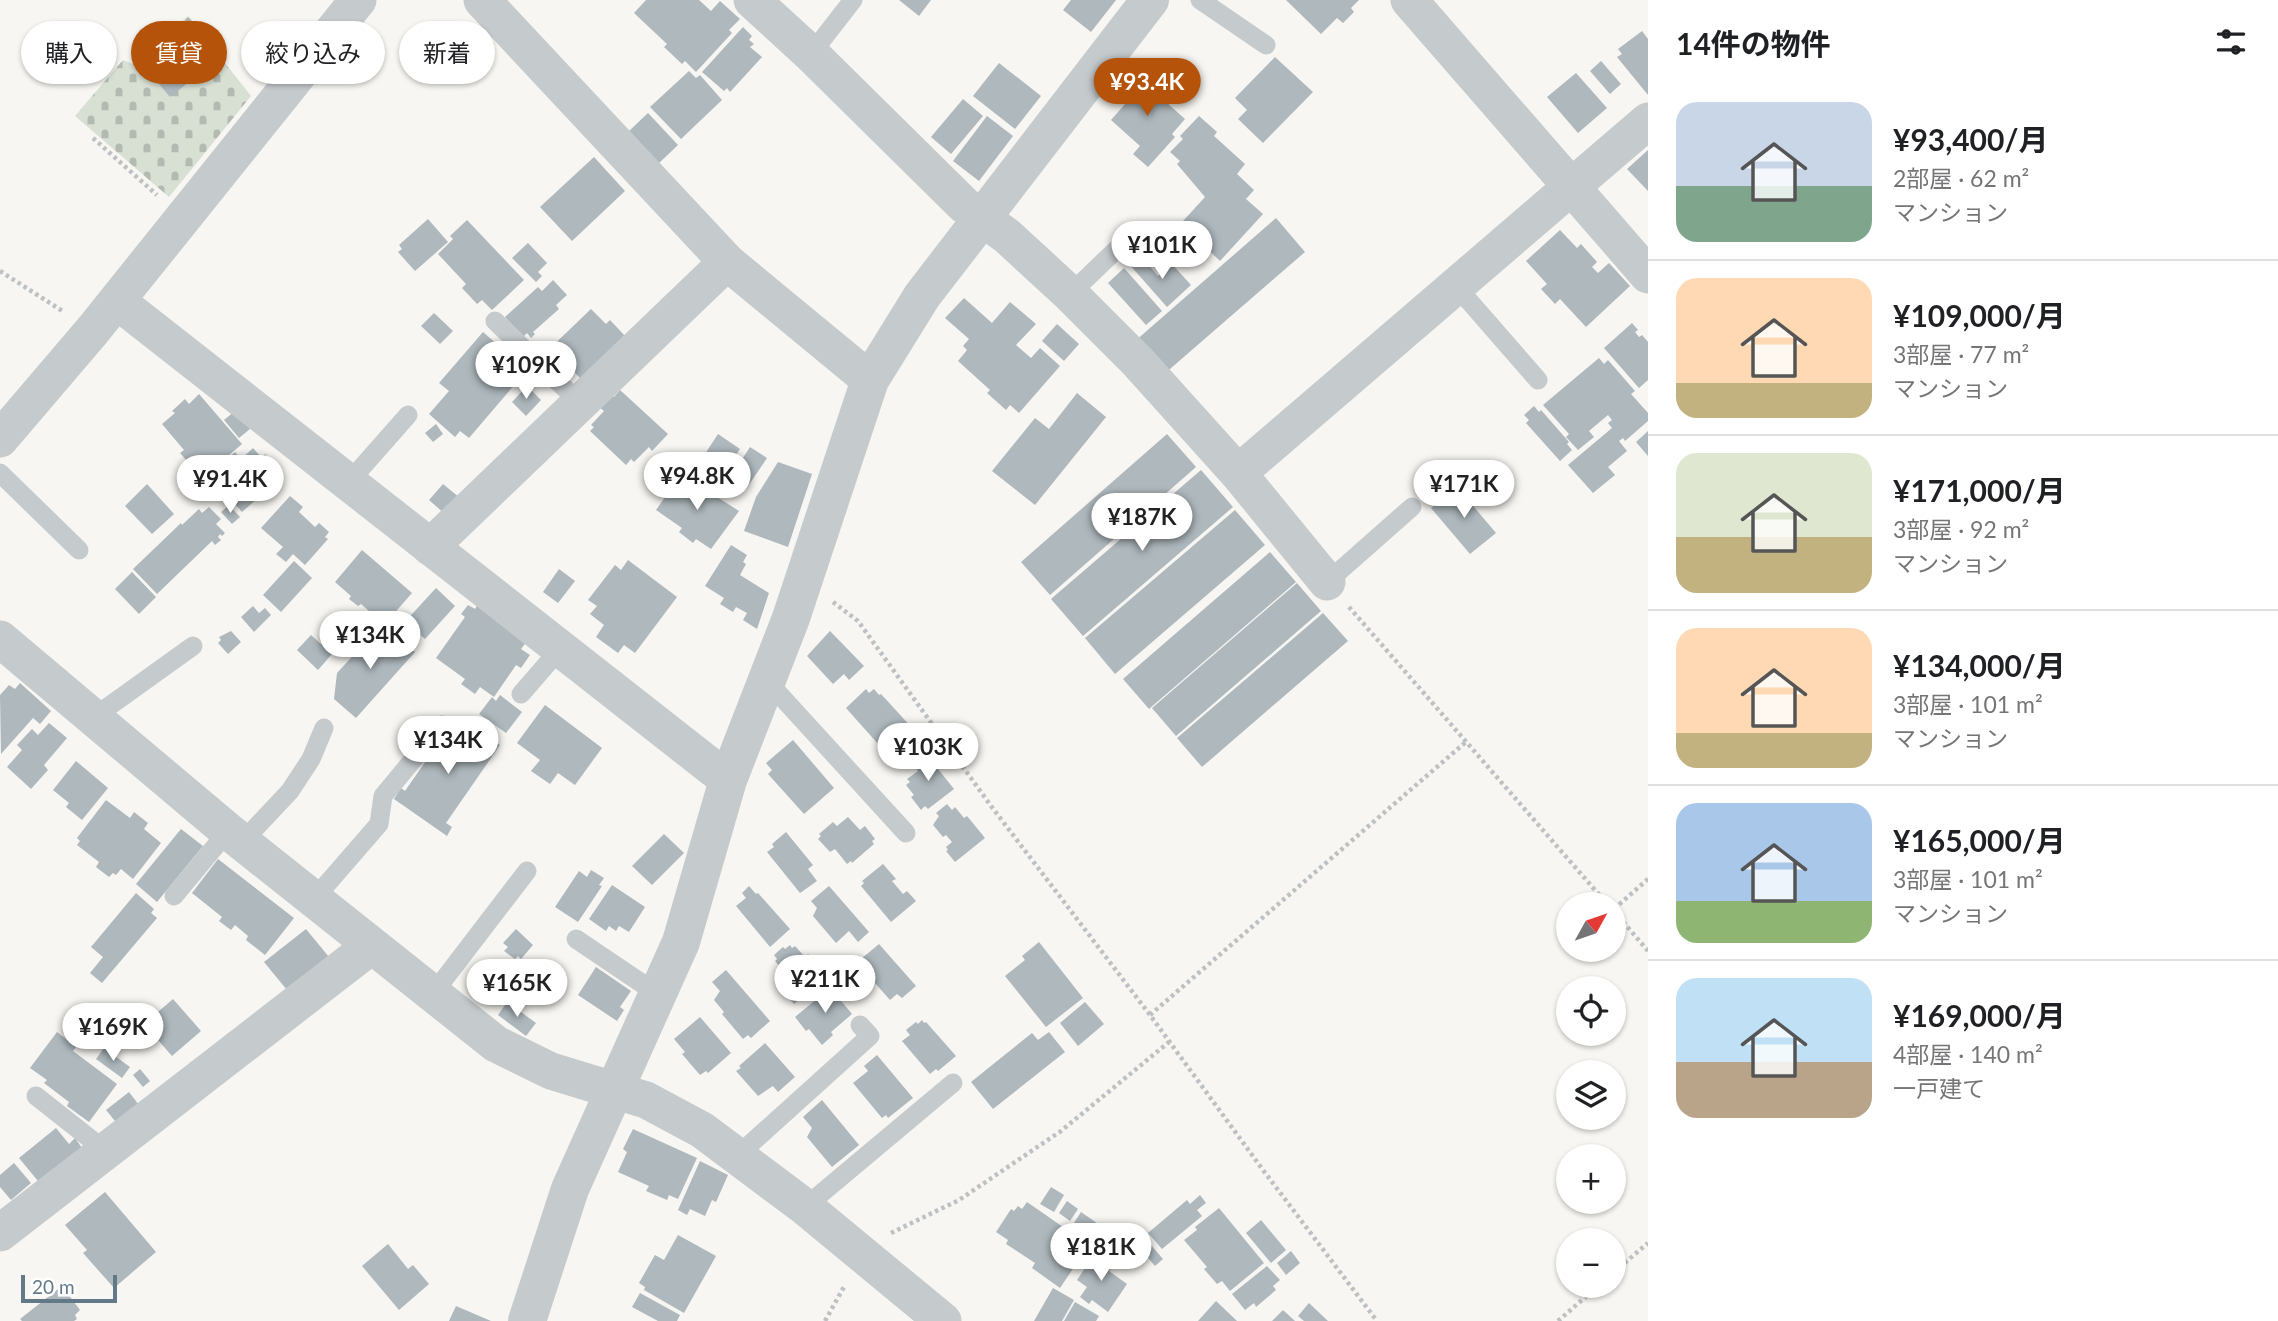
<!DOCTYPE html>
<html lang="ja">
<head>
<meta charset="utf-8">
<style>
	:root { --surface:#fff; --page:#f2f2f2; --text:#202124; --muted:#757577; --line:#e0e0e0; --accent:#b45309 }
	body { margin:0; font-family:Lato,"Noto Sans JP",sans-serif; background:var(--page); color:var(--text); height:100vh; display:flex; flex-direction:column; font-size:26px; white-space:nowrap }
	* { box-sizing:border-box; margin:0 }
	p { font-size:23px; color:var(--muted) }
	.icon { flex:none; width:38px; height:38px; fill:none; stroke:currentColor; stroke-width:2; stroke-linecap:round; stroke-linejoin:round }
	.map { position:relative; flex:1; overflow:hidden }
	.panel { display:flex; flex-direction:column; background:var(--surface); width:630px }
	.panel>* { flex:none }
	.banner { position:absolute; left:21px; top:21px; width:665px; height:63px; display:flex; gap:14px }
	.needle { width:46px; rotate:50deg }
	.buttons { position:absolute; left:1556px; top:892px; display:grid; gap:14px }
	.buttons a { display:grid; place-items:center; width:70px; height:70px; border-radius:50%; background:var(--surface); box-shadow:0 2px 5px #0004; font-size:35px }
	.scale { position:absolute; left:21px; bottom:18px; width:96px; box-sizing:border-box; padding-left:7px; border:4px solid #627987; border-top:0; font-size:19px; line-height:24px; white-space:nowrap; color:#627987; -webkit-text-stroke:5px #fff; paint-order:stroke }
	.price { position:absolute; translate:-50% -60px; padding:0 16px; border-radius:24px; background:#fff; color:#222; font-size:23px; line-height:46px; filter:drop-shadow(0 2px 4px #0008) }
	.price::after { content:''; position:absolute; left:50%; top:42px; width:21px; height:16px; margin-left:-10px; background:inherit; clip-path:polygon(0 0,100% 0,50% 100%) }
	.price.active { background:var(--accent); color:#fff }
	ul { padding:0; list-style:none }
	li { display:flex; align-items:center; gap:21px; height:175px; padding:0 28px }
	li+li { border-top:2px solid var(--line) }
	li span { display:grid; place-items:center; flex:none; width:196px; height:140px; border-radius:21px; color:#555 }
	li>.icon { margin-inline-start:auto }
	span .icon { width:84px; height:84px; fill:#fffc; stroke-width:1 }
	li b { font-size:30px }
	h2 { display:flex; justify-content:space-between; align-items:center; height:84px; padding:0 28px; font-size:30px }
	.tag { padding:0 24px; border-radius:32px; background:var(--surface); box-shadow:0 2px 5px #0004; font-size:24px; line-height:63px }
	.tag.active { background:var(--accent); color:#fff }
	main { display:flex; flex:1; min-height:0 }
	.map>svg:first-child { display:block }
</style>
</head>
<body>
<main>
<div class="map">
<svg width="1648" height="1321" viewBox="0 0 1648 1321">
	<defs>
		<pattern id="cemetery-stones" width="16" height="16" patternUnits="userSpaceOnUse" patternTransform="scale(1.75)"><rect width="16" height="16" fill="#d8dfd3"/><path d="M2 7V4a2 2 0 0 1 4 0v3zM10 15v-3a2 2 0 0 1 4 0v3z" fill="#b3bab1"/></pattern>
	</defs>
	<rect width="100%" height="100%" fill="#f7f6f2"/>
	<polygon fill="url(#cemetery-stones)" points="188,16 251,96 169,197 75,116 123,60 136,65"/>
	<g fill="#aeb8bd">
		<polygon points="646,0 699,0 711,11 720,1 740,19 729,30 732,33 696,72 685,61 682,64 664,47 667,44 634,13"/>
		<polygon points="899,0 931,0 919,16"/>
		<polygon points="1071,0 1116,0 1091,32 1063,10"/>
		<polygon points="1286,0 1359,0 1351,8 1354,12 1343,23 1337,18 1321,34"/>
		<polygon points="743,27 752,36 749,40 754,44 750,47 762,57 730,92 727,88 724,91 702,72"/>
		<polygon points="1642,31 1648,39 1648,95 1617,57 1622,54 1618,49"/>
		<polygon points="1275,57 1313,92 1263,143 1238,119 1247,110 1235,98"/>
		<polygon points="1601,61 1621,84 1610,94 1590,71"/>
		<polygon points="173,63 189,82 170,97 154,78"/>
		<polygon points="999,63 1041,96 1015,129 973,96"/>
		<polygon points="689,71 696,78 700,75 722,100 681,139 650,107"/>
		<polygon points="1138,71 1160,91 1157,94 1185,119 1172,134 1175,137 1148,167 1133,154 1140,146 1111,120 1126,103 1117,94"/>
		<polygon points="1576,73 1607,108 1578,133 1547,97"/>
		<polygon points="963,99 983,116 951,154 931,137"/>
		<polygon points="648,113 678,145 658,164 628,132"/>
		<polygon points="987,116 1013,136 979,181 953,161"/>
		<polygon points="1199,116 1217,132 1214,136 1245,164 1237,174 1254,190 1246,199 1263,214 1220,261 1198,240 1179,261 1162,244 1205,197 1177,164 1180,161 1170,152 1183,139 1180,136"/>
		<polygon points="1648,150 1648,191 1627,169"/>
		<polygon points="594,157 625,191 572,241 540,207"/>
		<polygon points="1276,218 1305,252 1163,375 1134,342"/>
		<polygon points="428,219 448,242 415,271 398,252 402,249 399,245"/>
		<polygon points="467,220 524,280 492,310 482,300 477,304 462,288 466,284 438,254 453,239 450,236"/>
		<polygon points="1560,230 1577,248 1581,244 1597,262 1592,267 1598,273 1609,263 1630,286 1586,327 1560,299 1555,304 1541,289 1547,284 1526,261"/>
		<polygon points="528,243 547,263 538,272 542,276 536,282 512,258"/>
		<polygon points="1140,255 1158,276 1171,263 1191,285 1167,307 1129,264"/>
		<polygon points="1124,268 1162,311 1146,325 1108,283"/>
		<polygon points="553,280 567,295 556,305 559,309 533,332 535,334 531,338 527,333 523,337 505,317 538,287 542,291"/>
		<polygon points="964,298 992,323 1010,302 1036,324 1016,345 1031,358 1040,348 1060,366 1019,413 1010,405 1006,410 987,393 990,390 958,361 967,350 963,346 969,339 945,318"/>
		<polygon points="591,309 606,324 610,320 625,336 586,384 559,357 551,365 542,356"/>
		<polygon points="434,313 453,331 440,344 421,326"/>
		<polygon points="1632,323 1638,330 1635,332 1639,337 1642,335 1648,342 1648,380 1639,388 1604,348"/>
		<polygon points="1057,324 1079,344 1064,361 1042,341"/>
		<polygon points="483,332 527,370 469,438 460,431 455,437 429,414 449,391 439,383"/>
		<polygon points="1599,358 1604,364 1608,360 1635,391 1631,394 1648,413 1648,421 1625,441 1623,438 1619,441 1627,451 1608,467 1615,475 1593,493 1568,465 1612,428 1608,423 1612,420 1608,415 1589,431 1594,437 1578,450 1566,437 1569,434 1543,405"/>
		<polygon points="527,386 541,400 526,416 512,402"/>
		<polygon points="620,390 668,434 652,451 649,447 634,462 631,459 626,465 590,431 594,427 591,425 604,411 597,405 609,392 614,397"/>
		<polygon points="1077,393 1106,417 1035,505 992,471 1035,418 1049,429"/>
		<polygon points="199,394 242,444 207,474 199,465 194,469 180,453 184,450 162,424 175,413 172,411 185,399 189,404"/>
		<polygon points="1534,406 1539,412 1541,410 1569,442 1567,444 1572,450 1560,461 1526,423 1529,420 1524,415"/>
		<polygon points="235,411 250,429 239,438 224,420"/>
		<polygon points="436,424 443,434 433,442 425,433"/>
		<polygon points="1648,431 1648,456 1636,442"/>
		<polygon points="718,434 740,449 725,472 703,457"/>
		<polygon points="1167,434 1196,467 1050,595 1021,562"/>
		<polygon points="750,447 767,458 746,489 730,478"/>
		<polygon points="253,448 261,457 265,454 277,468 273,471 280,479 242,512 215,481 229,469 223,463 235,452 241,459"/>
		<polygon points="778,462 812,474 788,547 744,531 756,497"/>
		<polygon points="1201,470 1233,507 1083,636 1051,599"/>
		<polygon points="681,474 739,511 711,549 696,539 693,543 679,532 682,528 656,510"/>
		<polygon points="147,484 174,514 152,534 125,506"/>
		<polygon points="443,484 460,498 446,515 429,500"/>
		<polygon points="1457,487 1496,533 1470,554 1431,508"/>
		<polygon points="290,496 303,507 299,512 315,527 319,523 329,532 325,537 328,539 305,565 293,554 286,562 276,554 283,547 261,528"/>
		<polygon points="229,505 240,517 232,524 221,512"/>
		<polygon points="209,507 221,519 216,524 225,533 222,536 220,534 218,537 221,540 215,545 212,541 157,594 133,569 181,523 182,525 199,509 202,513"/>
		<polygon points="1235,510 1265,545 1115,674 1085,638"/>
		<polygon points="731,545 747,555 743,562 746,564 740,575 769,593 757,629 743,620 747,613 736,607 733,612 720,604 724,598 705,586"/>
		<polygon points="362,550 412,593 384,625 381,623 380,625 367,615 370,612 361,604 358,606 349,599 351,596 335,582"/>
		<polygon points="1270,552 1296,582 1149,709 1123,679"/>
		<polygon points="628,560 677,597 635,653 624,645 618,653 596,637 604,625 590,614 597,606 588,600 615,565 621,570"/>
		<polygon points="294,561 312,578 281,612 263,595"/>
		<polygon points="559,569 575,581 558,603 543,592"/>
		<polygon points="132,572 156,597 139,614 115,589"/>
		<polygon points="1297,583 1321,611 1176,736 1152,708"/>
		<polygon points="436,588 455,606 425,639 419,634 416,638 402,625"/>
		<polygon points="478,604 528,640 521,649 530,655 521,668 516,665 494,697 480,687 475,694 461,684 465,679 436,658 465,617 461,614 468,605 475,609"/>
		<polygon points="253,606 259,613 265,608 271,615 254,632 241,617"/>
		<polygon points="1323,613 1348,641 1202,767 1177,738"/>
		<polygon points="231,631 241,642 228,654 218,643 221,640 219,637"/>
		<polygon points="392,631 415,652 356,718 334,699 337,673 375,632 387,637"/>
		<polygon points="830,631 864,666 849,680 844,674 833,684 807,656"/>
		<polygon points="311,635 332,654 318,670 297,650"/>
		<polygon points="20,683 51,711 40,724 33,718 1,754 0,695 9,685 15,689"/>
		<polygon points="866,689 869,693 874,689 879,695 881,694 914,730 887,754 846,708"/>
		<polygon points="500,695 522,712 506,733 479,714 492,697 496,701"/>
		<polygon points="545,705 602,748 575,785 558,773 550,784 531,771 540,760 517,743"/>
		<polygon points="466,722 500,745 446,823 452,827 447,836 394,799 401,788 405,791 450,726 459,732"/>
		<polygon points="49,723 67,738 44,765 48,770 31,789 7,767 22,750 17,745 32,729 38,735"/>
		<polygon points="793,740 834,788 804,814 768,774 772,770 766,763"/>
		<polygon points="922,753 924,756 926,754 954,789 928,809 925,806 921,810 911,797 914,795 906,785 910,782 907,779 918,771 911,761"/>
		<polygon points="76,761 108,788 82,820 66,807 69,803 53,790"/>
		<polygon points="106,800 130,818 134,812 148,823 144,829 161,843 133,879 121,869 116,875 113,873 109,877 96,867 99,862 77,845 80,841 77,838"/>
		<polygon points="947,804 952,810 955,807 964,818 967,816 985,838 955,862 946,851 948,850 946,847 952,842 946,835 943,837 933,825 939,816 936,813"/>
		<polygon points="848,817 860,830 865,826 875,839 872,841 874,844 852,863 851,861 847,864 835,849 830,852 818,839 821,836 819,834 833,822 837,826"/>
		<polygon points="181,829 203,846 157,902 136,884"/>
		<polygon points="786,832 813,865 808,869 817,881 800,893 767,852 774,847 772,844"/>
		<polygon points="664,834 684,853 652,885 632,866"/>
		<polygon points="218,859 294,918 265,955 246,940 248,936 235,925 231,930 219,921 222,917 192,893"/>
		<polygon points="883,864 896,879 892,881 903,894 907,891 916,901 891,922 861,886 864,883 862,881"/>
		<polygon points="591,870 604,878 599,885 602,886 578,922 555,907 579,871 587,877"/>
		<polygon points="612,885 645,907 629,932 619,926 616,931 609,926 606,931 589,919"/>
		<polygon points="749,886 756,894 758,893 790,929 770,947 736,906 746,898 742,893"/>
		<polygon points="829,886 869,932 858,942 849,931 836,943 813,916 817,908 811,901"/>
		<polygon points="136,893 154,909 151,913 157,918 102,983 90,973 103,957 91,947"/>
		<polygon points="306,929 329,957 287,990 264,962"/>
		<polygon points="516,929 533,945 521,959 518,956 515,959 504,951 508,947 503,943"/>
		<polygon points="1039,942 1083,998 1046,1027 1005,976 1025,960 1022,956"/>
		<polygon points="879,944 916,986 902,998 897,994 890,1000 859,965 863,962 861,959"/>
		<polygon points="790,945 792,948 795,946 805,957 808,954 827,976 794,1004 781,988 791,980 775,961 777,959 774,955 783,947 785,949"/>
		<polygon points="596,967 631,991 620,1007 624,1010 617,1021 578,995"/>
		<polygon points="726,970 770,1021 751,1038 748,1035 743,1039 722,1014 724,1012 714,1000 720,991 712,982"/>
		<polygon points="836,983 843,991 837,996 852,1014 831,1032 833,1035 822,1045 809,1029 806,1031 795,1017"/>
		<polygon points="173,999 201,1031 172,1056 144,1024"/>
		<polygon points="507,1002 536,1023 526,1036 498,1015"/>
		<polygon points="1085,1002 1104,1024 1078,1046 1060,1023"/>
		<polygon points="700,1017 731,1053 708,1073 706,1071 700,1075 682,1054 685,1052 674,1039"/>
		<polygon points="922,1020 924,1023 926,1022 956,1056 938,1071 936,1069 930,1074 902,1041 910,1035 906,1030 916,1022 918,1024"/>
		<polygon points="57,1032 76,1047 73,1051 117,1084 89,1122 67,1106 69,1102 44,1083 47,1080 30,1068"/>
		<polygon points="1049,1032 1065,1052 993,1109 971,1082 1032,1033 1038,1040"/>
		<polygon points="765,1043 795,1077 778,1092 773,1086 758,1096 736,1071 741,1068 739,1066"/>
		<polygon points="104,1048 130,1067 122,1078 96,1059"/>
		<polygon points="877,1055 913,1098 888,1118 886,1115 882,1118 853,1083 868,1071 864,1066"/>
		<polygon points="140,1069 150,1081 143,1087 133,1075"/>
		<polygon points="129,1092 142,1109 120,1127 106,1110"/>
		<polygon points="822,1100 859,1145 832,1167 807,1137 812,1128 803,1117"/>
		<polygon points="56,1128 69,1144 75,1138 82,1148 38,1181 19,1158"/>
		<polygon points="633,1129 697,1158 678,1199 669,1195 667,1200 646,1191 649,1186 618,1172 627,1152 623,1149"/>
		<polygon points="700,1161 728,1175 716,1202 712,1200 705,1216 690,1209 687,1215 678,1210"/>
		<polygon points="14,1163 31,1183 11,1200 0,1187 0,1175"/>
		<polygon points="1051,1187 1064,1195 1054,1212 1040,1204"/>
		<polygon points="105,1192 156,1252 114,1288 83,1253 87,1250 65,1225"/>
		<polygon points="1200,1195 1206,1203 1197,1210 1202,1216 1162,1249 1148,1233 1187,1200 1190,1204"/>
		<polygon points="1067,1201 1078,1209 1070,1221 1059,1213"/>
		<polygon points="1027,1202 1089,1245 1060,1288 1032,1268 1035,1263 1006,1244 1008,1240 996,1232 1011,1209 1014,1211 1018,1206 1022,1209"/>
		<polygon points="1219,1208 1264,1263 1230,1291 1222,1281 1217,1284 1204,1269 1207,1267 1184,1240 1197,1230 1195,1227"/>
		<polygon points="1081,1212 1104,1228 1095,1242 1072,1226"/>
		<polygon points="1261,1220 1286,1250 1271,1263 1246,1233"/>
		<polygon points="678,1235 716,1256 684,1313 644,1290 645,1287 639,1283 655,1255 664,1260"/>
		<polygon points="388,1244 408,1269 413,1265 429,1284 399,1310 362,1266"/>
		<polygon points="1150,1244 1163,1259 1155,1266 1142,1251"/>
		<polygon points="1291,1251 1300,1263 1286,1275 1277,1263"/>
		<polygon points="1096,1252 1114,1264 1109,1271 1127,1284 1108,1312 1092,1300 1089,1304 1080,1297 1087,1287 1077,1280"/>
		<polygon points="1267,1266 1280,1280 1273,1286 1276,1290 1256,1307 1254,1303 1245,1310 1232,1294"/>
		<polygon points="62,1286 80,1310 75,1315 77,1319 74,1321 22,1321 20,1319"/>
		<polygon points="1053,1288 1074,1300 1062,1321 1034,1321"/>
		<polygon points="640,1293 680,1315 677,1321 658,1321 632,1307"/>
		<polygon points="1216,1301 1237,1321 1198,1321"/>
		<polygon points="1075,1302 1099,1316 1096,1321 1064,1321"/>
		<polygon points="1309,1303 1328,1321 1304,1321 1298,1316"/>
		<polygon points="456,1306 491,1321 449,1321"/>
		<polygon points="1283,1310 1295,1321 1272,1321"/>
	</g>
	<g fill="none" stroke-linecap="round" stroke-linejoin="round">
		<g stroke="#bec1c3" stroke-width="4.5" stroke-dasharray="3.5 3.5" stroke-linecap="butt">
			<polyline points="93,138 157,195"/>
			<polyline points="0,271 64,312"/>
			<polyline points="833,602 858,621 991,806 1150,1015 1263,1170 1377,1321"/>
			<polyline points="1349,607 1608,905"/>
			<polyline points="1614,909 1648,879"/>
			<polyline points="1614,911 1648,951"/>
			<polyline points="1150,1015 1467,741"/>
			<polyline points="891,1233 959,1200 1061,1131 1169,1042"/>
			<polyline points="1614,1272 1648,1243"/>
			<polyline points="825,1321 845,1285"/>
			<polyline points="1558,1321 1598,1286"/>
		</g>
		<g stroke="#c5cacd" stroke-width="19">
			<polyline points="1200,0 1266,45"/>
			<polyline points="811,54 853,0"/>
			<polyline points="1456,286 1538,380"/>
			<polyline points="1070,294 1119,247"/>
			<polyline points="495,321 580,403"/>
			<polyline points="0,473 79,550"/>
			<polyline points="348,483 408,415"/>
			<polyline points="1327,582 1412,507"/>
			<polyline points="767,681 906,833"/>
			<polyline points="521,694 560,649"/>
			<polyline points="94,717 193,646"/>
			<polyline points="243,841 290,791 311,759 324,728"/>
			<polyline points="174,896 228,831"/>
			<polyline points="313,900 379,824 383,796 442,725"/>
			<polyline points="576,939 659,995"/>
			<polyline points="432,995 527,871"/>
			<polyline points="36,1096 107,1152"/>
			<polyline points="737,1156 870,1036 860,1025"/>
			<polyline points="805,1207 953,1083"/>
		</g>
		<g stroke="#c5cacd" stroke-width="37">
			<polyline points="482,0 727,262 870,380"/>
			<polyline points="752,0 811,54 964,205 1007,236 1070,294 1138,362 1238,473 1327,582"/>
			<polyline points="1409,0 1648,275"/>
			<polyline points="117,301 728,780"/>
			<polyline points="0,439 93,330 358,0"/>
			<polyline points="1238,473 1648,121"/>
			<polyline points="430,547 727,262"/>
			<polyline points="0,639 228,831 496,1044 551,1071 646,1100 702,1130 805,1207 943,1321"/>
			<polyline points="0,1233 371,946"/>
		</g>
		<polyline stroke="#c5cacd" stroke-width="38" points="527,1321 570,1189 681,942 728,780 791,618 870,380 922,296 1150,0"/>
	</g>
</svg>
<div class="buttons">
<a><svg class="needle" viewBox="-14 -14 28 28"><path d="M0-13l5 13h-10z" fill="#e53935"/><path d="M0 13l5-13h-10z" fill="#757577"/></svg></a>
<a><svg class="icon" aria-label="locate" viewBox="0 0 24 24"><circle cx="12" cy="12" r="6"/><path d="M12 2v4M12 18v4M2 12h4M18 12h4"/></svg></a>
<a><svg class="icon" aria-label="layers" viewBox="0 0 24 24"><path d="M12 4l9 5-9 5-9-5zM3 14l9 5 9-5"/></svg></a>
<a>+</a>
<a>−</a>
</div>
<div class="scale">20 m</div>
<b class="price active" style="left:1147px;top:118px">¥93.4K</b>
<b class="price" style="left:1162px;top:281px">¥101K</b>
<b class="price" style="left:526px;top:401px">¥109K</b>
<b class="price" style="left:697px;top:512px">¥94.8K</b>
<b class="price" style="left:230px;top:515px">¥91.4K</b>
<b class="price" style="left:1464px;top:520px">¥171K</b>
<b class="price" style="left:1142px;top:553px">¥187K</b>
<b class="price" style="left:370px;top:671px">¥134K</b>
<b class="price" style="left:448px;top:776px">¥134K</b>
<b class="price" style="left:928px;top:783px">¥103K</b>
<b class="price" style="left:825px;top:1015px">¥211K</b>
<b class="price" style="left:517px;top:1019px">¥165K</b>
<b class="price" style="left:113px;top:1063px">¥169K</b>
<b class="price" style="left:1101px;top:1283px">¥181K</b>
<div class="banner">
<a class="tag">購入</a>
<a class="tag active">賃貸</a>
<a class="tag">絞り込み</a>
<a class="tag">新着</a>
</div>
</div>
<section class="panel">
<h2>14件の物件<svg class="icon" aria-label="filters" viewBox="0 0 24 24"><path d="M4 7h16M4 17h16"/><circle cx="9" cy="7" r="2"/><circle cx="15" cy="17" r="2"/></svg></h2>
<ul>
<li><span style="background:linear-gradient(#c9d6e8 60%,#7fa58c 0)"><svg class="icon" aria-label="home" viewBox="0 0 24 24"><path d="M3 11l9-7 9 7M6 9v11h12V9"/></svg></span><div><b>¥93,400/月</b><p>2部屋 · 62 m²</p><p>マンション</p></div></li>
<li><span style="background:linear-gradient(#ffd9b3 75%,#c2b280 0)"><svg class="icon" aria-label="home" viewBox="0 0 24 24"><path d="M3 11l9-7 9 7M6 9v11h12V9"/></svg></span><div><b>¥109,000/月</b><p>3部屋 · 77 m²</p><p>マンション</p></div></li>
<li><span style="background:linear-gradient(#dfe7d0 60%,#c2b280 0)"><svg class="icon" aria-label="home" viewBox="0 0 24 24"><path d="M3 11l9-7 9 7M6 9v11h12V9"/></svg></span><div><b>¥171,000/月</b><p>3部屋 · 92 m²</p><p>マンション</p></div></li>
<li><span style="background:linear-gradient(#ffd9b3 75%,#c2b280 0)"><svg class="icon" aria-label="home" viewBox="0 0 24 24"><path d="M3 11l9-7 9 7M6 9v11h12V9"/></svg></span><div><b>¥134,000/月</b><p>3部屋 · 101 m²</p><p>マンション</p></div></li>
<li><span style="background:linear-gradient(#a9c7e8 70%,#8fb573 0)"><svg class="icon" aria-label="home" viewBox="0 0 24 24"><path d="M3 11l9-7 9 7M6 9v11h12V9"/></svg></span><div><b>¥165,000/月</b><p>3部屋 · 101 m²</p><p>マンション</p></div></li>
<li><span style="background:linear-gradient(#bfe0f5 60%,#b9a48a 0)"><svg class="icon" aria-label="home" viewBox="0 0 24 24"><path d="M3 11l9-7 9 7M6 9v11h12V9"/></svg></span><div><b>¥169,000/月</b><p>4部屋 · 140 m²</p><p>一戸建て</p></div></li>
</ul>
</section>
</main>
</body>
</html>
